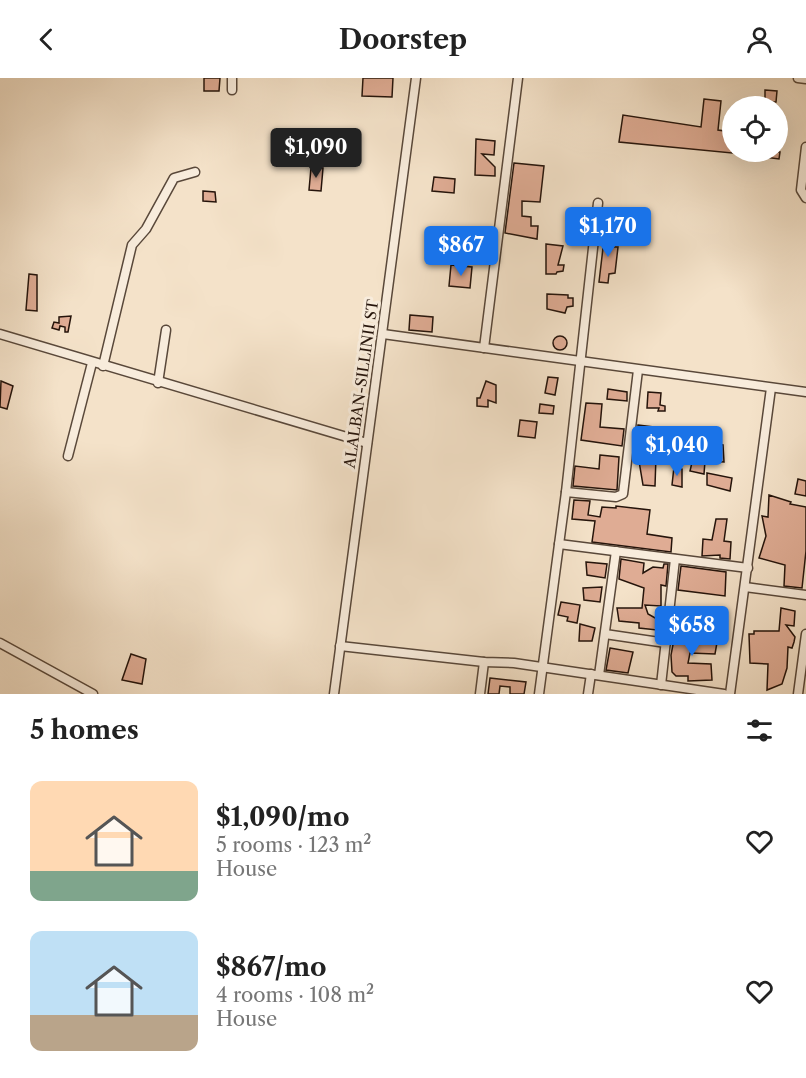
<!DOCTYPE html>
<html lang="en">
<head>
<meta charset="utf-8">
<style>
	:root { --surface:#fff; --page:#f2f2f2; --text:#222; --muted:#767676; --accent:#1a73e8 }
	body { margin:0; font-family:"Libre Caslon Text",serif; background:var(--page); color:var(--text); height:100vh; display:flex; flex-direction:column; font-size:22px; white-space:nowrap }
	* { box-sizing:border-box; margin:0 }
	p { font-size:20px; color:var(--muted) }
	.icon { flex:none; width:33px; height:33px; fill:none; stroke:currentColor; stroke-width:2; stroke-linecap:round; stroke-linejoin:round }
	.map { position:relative; height:616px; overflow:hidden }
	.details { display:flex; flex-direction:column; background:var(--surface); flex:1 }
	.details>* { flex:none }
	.controls { position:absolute; left:722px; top:18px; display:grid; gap:12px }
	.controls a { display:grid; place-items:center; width:66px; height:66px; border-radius:50%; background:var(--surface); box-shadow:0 6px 24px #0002; font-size:30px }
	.price { position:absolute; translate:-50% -51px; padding:0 14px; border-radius:6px; background:var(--accent); color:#fff; font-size:20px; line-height:39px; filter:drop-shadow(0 2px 3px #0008) }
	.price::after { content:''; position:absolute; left:50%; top:36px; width:18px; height:14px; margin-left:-9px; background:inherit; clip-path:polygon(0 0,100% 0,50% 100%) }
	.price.active { background:#222; color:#fff }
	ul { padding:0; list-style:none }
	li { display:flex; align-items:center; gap:18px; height:150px; padding:0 30px }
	li span { display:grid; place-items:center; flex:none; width:168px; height:120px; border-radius:12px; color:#555 }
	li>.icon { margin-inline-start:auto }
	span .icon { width:72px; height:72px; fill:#fffc; stroke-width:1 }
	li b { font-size:26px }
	h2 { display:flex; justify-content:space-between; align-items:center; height:72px; padding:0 30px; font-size:26px }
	header { display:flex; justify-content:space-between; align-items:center; height:78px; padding:0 30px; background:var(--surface); font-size:27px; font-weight:800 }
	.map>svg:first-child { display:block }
</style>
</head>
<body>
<header><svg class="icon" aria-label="back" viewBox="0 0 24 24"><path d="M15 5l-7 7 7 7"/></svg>Doorstep<svg class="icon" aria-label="person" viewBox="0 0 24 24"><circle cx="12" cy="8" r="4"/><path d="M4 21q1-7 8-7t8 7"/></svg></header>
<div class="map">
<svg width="806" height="616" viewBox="0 0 806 616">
	<rect width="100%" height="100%" fill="#f4e2c9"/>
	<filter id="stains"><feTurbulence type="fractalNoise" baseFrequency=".00333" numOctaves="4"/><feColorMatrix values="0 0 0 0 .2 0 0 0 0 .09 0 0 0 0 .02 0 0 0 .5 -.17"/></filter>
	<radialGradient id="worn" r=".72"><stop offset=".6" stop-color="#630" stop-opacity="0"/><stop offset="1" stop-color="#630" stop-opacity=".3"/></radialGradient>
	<g fill="#dfac94" stroke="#25140b" stroke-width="1.5">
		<polygon points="204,0 220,0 219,13 204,13"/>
		<polygon points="363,0 393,0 392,19 362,18"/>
		<polygon points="765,12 777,13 776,24 765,24"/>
		<polygon points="704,21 721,23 718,52 732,54 732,75 619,64 623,37 701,49"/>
		<polygon points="476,61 495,63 494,77 482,76 495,89 495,98 475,97"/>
		<polygon points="750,74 780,74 779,81 750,77"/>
		<polygon points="514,85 544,88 540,124 522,123 522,138 531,139 531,148 538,148 537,161 505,155"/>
		<polygon points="311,90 323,90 321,113 309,112"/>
		<polygon points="434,99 455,101 454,115 432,113"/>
		<polygon points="203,113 215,114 216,124 203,123"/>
		<polygon points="605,153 614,154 613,169 618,169 615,195 609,196 608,205 599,204"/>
		<polygon points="435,166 449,167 448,185 430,184"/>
		<polygon points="546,166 563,168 558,187 564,187 563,193 557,194 556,196 546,196"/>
		<polygon points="451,187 472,189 470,210 449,208"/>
		<polygon points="29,196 37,197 37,233 26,232"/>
		<polygon points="547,216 568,217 568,220 573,220 573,228 567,229 565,235 547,231"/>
		<polygon points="410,237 433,239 432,254 409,252"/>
		<polygon points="71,238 68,254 65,254 65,249 60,248 59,252 52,250 54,244 59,245 59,239"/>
		<circle cx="560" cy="265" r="7"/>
		<polygon points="548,299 558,300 555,317 545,315"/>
		<polygon points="1,303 13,308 7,331 0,329"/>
		<polygon points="486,303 496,307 496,325 488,322 488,329 477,328 477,320 480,320"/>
		<polygon points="608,311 627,314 627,323 607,321"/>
		<polygon points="648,314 661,315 660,327 665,328 665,333 658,333 659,330 647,330"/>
		<polygon points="586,325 602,326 600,349 624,351 622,368 581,362"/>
		<polygon points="540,326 554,328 553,336 539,335"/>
		<polygon points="520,342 537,344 535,360 518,358"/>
		<polygon points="638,347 663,350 660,355 651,354 651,370 636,369"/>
		<polygon points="663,362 674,363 673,379 661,378"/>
		<polygon points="697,363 723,367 724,384 705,383 704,396 690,393"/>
		<polygon points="600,377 619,379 617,412 573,408 575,388 599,391"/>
		<polygon points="647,377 656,378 655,408 643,407 639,383"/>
		<polygon points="674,389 682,391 682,409 672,407"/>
		<polygon points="707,395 732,400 730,413 707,407"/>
		<polygon points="798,401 806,403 806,418 795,416"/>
		<polygon points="769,417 791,424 790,426 806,429 806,473 802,510 784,508 785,487 759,480 766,458 762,438 768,439"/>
		<polygon points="574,422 590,423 588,437 600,439 602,429 616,430 616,428 650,432 647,456 672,460 671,474 592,464 595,443 572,441"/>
		<polygon points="716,441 727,441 724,463 731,464 730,481 720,480 720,477 702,478 703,461 712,462"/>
		<polygon points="621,481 644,485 643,495 653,489 663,490 664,486 668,486 666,508 661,507 661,528 645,527 648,536 657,541 657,552 639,550 639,545 619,543 617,530 642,530 644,510 619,501"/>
		<polygon points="586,484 607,486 605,500 587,497"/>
		<polygon points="681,488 726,494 725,518 678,512"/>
		<polygon points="602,509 600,524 584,522 583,510"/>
		<polygon points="561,524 580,527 577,545 567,543 568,539 558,537"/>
		<polygon points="781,530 795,533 794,548 786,547 795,559 794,564 792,570 788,569 787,590 782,606 767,612 768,586 750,585 749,556 754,556 754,553 779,553"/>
		<polygon points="580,546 595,550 592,563 579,563"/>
		<polygon points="675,556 695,564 695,558 718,559 715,576 690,575 688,585 711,586 712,602 688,603 688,598 676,598 672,594 671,577"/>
		<polygon points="610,570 633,574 628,595 606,592"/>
		<polygon points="131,576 146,581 142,606 122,602"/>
		<polygon points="490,600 526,604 524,616 510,616 510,609 500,608 499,616 488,616"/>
	</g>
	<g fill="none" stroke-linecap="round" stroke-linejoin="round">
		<defs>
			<g id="minor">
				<polyline points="232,0 232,12"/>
				<polyline points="798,0 806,1"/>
				<polyline points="806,69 801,112 806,120"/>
				<polyline points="0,256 367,365"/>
				<polyline points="383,256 806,314"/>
				<polyline points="484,270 518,0"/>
				<polyline points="103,288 132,167 146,151 174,100 195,94"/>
				<polyline points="158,305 166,252"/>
				<polyline points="68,378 92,285"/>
				<polyline points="566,414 616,419 623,416 638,292"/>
				<polyline points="559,466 748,490"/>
				<polyline points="745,509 806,517"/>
				<polyline points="605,556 666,565"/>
				<polyline points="0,565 93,616"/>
				<polyline points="340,568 484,584 514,585 724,616"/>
				<polyline points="599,597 616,473"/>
				<polyline points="661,607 675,481"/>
				<polyline points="334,616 416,0"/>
				<polyline points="480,616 484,584"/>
				<polyline points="539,616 566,414 598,125"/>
				<polyline points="588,616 591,596"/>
				<polyline points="730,616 771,310"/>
				<polyline points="798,616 806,556"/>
			</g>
		</defs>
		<use href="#minor" stroke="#59483a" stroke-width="11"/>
		<use href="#minor" stroke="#f8ecdc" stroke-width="8"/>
	</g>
	<g text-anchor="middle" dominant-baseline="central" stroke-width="6" stroke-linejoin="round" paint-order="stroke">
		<g font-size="15" fill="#25140b" stroke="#f8ecdc">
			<text transform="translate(361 306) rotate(-82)">ALALBAN-SILLINII ST</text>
		</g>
	</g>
	<rect width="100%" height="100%" filter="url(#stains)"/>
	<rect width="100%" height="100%" fill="url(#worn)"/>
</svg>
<div class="controls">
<a><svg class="icon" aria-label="locate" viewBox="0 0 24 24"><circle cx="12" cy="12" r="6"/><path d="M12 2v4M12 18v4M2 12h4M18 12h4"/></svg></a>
</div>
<b class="price active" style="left:316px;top:101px">$1,090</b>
<b class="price" style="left:608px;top:180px">$1,170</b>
<b class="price" style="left:461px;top:199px">$867</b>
<b class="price" style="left:677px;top:399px">$1,040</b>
<b class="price" style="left:692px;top:579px">$658</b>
</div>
<section class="details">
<h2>5 homes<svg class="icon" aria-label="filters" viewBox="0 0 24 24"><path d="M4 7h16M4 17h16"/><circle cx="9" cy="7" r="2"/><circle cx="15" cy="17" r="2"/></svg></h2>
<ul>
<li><span style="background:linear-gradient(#ffd9b3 75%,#7fa58c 0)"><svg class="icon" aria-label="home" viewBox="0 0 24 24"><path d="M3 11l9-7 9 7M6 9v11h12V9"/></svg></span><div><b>$1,090/mo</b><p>5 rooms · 123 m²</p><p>House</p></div><svg class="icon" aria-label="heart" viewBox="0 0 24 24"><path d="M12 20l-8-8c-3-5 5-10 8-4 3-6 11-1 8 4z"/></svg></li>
<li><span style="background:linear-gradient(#bfe0f5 70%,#b9a48a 0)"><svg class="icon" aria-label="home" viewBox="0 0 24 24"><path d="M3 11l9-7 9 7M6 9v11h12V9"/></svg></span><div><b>$867/mo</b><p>4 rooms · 108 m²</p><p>House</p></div><svg class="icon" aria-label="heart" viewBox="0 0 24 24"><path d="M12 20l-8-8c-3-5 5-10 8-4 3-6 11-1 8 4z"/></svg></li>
</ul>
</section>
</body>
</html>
